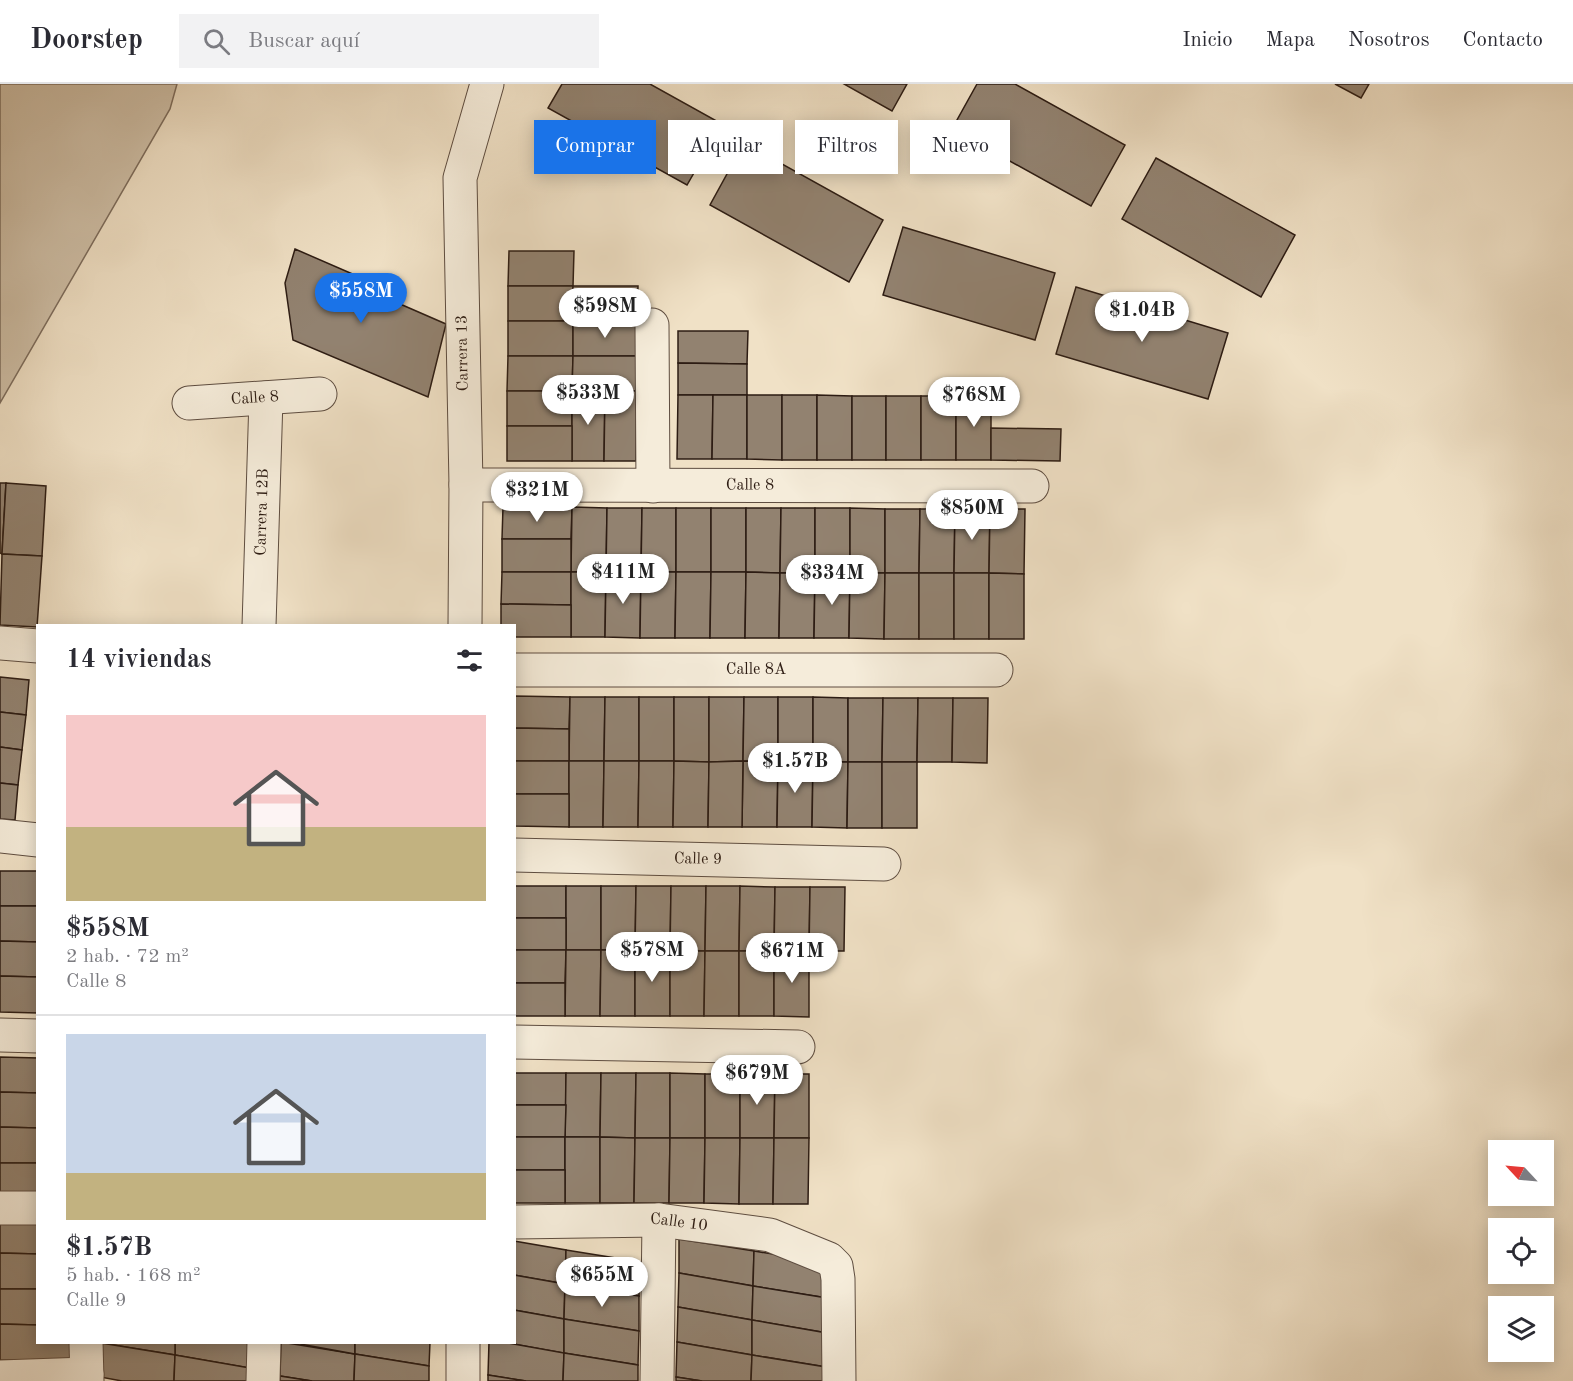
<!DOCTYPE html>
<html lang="es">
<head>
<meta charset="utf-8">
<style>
	:root { --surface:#fff; --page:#f2f2f3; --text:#2b2b33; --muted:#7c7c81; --line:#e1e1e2; --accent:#1a73e8 }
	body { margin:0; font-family:"Old Standard TT",serif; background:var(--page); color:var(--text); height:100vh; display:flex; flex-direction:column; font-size:22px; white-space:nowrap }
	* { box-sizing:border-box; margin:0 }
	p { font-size:20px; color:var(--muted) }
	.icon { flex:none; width:33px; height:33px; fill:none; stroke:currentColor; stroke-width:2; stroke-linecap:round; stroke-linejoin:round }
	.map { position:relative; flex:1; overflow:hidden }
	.panel { position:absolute; left:36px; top:540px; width:480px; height:720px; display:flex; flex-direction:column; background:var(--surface); border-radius:0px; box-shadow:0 3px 15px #0003 }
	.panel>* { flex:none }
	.top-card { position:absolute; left:534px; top:36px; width:570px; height:54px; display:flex; gap:12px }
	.needle { width:39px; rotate:296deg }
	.fabs { position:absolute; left:1488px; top:1056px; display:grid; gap:12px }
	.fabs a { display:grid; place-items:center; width:66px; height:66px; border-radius:0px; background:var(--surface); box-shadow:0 3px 15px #0003; font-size:30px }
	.price { position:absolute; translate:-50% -51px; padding:0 14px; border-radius:21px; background:#fff; color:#222; font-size:20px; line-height:39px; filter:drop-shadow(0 2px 3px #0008) }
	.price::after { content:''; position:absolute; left:50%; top:36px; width:18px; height:14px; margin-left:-9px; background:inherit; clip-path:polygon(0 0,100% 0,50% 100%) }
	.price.current { background:var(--accent); color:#fff }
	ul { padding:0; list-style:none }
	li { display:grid; align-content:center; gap:12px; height:318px; padding:0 30px }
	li+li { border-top:2px solid var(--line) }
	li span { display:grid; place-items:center; height:186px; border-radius:0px; color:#555 }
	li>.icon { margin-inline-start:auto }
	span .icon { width:108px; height:108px; fill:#fffc; stroke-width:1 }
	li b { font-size:26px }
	h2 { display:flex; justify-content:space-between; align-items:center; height:72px; padding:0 30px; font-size:26px }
	.pill { padding:0 21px; border-radius:0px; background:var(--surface); box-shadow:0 3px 15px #0003; font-size:21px; line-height:54px }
	.pill.current { background:var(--accent); color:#fff }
	header { display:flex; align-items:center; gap:36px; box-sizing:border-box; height:84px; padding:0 30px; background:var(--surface); border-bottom:2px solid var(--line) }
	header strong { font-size:28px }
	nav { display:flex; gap:33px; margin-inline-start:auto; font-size:21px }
	.search { width:420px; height:54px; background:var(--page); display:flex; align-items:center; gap:15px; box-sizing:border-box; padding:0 21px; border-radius:0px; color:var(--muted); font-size:22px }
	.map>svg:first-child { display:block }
</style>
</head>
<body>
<header>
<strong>Doorstep</strong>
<div class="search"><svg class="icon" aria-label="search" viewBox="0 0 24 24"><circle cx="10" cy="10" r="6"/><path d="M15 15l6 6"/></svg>Buscar aquí</div>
<nav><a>Inicio</a><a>Mapa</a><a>Nosotros</a><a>Contacto</a></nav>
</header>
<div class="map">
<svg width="1573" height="1297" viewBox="0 0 1573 1297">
	<rect width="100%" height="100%" fill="#f0e1c6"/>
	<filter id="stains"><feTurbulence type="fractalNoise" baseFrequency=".00333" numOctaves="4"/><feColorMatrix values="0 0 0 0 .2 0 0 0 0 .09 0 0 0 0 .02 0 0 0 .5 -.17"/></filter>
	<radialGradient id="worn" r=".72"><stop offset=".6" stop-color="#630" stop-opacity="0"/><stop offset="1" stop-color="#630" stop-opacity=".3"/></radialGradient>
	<polygon fill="#cfc0a8" stroke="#7e6e5e" stroke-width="1.5" points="0,0 177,0 170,25 0,319"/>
	<g fill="#928270" stroke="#2d1c13" stroke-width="1.5">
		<polygon points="562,0 650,0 722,40 687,101 548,24"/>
		<polygon points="844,0 907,0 892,27"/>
		<polygon points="977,0 1015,0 1125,61 1091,122 952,45"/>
		<polygon points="1335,0 1369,0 1361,14"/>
		<polygon points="744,59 883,136 849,198 710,121"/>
		<polygon points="1156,74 1295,151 1261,213 1122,135"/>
		<polygon points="903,143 1055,189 1035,256 883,211"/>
		<polygon points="295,165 387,205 384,213 446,240 428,313 293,256 285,199"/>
		<polygon points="509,167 574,167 573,202 508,202"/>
		<rect x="508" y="202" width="65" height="35"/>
		<polygon points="573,202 638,202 637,237 573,237"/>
		<polygon points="1076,203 1228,249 1208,315 1056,270"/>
		<rect x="508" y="237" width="65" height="35"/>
		<rect x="573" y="237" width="64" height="35"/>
		<polygon points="678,247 748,247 747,280 678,279"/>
		<polygon points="508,272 573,272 572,307 507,307"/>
		<polygon points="573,272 637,272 637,307 572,307"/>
		<polygon points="678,279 747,280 747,311 678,311"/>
		<rect x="507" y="307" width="65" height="35"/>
		<polygon points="572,307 605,307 604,377 572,377"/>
		<polygon points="605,307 637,307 636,377 604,377"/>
		<polygon points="678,311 713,311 712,375 677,375"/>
		<polygon points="713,311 747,311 747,375 712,375"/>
		<polygon points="747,311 782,311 782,376 747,375"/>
		<rect x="782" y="311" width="35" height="65"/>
		<polygon points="817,311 852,312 852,376 817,376"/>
		<rect x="852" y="312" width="34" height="64"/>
		<rect x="886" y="312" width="35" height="64"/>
		<rect x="921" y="312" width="35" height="64"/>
		<rect x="956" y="312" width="35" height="64"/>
		<rect x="507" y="342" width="65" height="35"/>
		<polygon points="991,344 1061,345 1060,377 991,376"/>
		<polygon points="0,399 6,399 2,470 0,469"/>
		<polygon points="6,399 46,402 42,472 2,470"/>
		<polygon points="503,423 572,423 571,455 502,455"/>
		<polygon points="572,423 607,424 606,488 571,488"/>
		<polygon points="607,424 642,424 641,488 606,488"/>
		<polygon points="642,424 676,424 676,488 641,488"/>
		<rect x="676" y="424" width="35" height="64"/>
		<rect x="711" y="424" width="35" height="64"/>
		<polygon points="746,424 781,424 780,489 746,488"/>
		<polygon points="781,424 815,424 815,489 780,489"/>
		<rect x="815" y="424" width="35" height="65"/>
		<polygon points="850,424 885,425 885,489 850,489"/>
		<polygon points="885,425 920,425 919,489 885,489"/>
		<polygon points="920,425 955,425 954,489 919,489"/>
		<polygon points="955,425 990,425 989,489 954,489"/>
		<polygon points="990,425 1025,425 1024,490 989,489"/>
		<rect x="502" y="455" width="69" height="33"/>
		<polygon points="2,470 42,472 37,543 0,541"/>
		<polygon points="502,488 571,488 571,521 501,520"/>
		<polygon points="571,488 606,488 605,553 571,553"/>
		<polygon points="606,488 641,488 640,554 605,553"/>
		<polygon points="641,488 676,488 675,554 640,554"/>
		<polygon points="676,488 711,488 710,554 675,554"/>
		<polygon points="711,488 746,488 745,554 710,554"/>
		<polygon points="746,488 780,489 779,554 745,554"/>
		<polygon points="780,489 815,489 814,554 779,554"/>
		<polygon points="815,489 850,489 849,554 814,554"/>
		<polygon points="850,489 885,489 884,555 849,554"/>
		<polygon points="885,489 919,489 919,555 884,555"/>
		<rect x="919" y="489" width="35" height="66"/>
		<rect x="954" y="489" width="35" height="66"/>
		<polygon points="989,489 1024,490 1024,555 989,555"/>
		<polygon points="501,520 571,521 571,553 514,553 514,542 501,542"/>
		<polygon points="0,593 29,596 26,631 0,628"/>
		<polygon points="514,612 570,613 569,645 514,644"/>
		<polygon points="570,613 605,613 604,677 569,677"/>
		<polygon points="605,613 639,613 639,677 604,677"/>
		<rect x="639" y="613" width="35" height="64"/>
		<polygon points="674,613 709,613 709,678 674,677"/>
		<polygon points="709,613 744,613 743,677 709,678"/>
		<polygon points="744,613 778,613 778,678 743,677"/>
		<rect x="778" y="613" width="35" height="65"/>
		<polygon points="813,613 848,614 848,678 813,678"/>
		<polygon points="848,614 883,614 882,678 848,678"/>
		<polygon points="883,614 918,614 917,678 882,678"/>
		<polygon points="918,614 953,614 952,678 917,678"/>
		<polygon points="953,614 988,614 987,679 952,678"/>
		<polygon points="0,628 26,631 22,666 0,663"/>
		<polygon points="514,644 569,645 569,677 514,677"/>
		<polygon points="0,663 22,666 18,701 0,699"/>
		<rect x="514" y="677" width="55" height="33"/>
		<polygon points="569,677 604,677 603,743 569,743"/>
		<polygon points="604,677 639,677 638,743 603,743"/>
		<polygon points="639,677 674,677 673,743 638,743"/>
		<polygon points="674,677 709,678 708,743 673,743"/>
		<polygon points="743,677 778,678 777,743 742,743"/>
		<polygon points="743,677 742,743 708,743 709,678"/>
		<polygon points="778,678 813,678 812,743 777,743"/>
		<polygon points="813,678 848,678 847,744 812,743"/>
		<polygon points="848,678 882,678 882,744 847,744"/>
		<rect x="882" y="678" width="35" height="66"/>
		<polygon points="0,699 18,701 15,736 0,735"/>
		<polygon points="514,710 569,710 569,743 514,742"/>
		<rect x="0" y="787" width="38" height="35"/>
		<rect x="514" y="802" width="52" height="32"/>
		<rect x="566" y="802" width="35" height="64"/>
		<polygon points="601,802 636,802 635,866 601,866"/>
		<polygon points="636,802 671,802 670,867 635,866"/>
		<polygon points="671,802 706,802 705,867 670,867"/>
		<polygon points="706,802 740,802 739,867 705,867"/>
		<polygon points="740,802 775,803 774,867 739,867"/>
		<polygon points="775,803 810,803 809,867 774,867"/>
		<polygon points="810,803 845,803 844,867 809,867"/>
		<polygon points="0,822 38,822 38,858 0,857"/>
		<rect x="514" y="834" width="52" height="32"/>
		<polygon points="0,857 38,858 38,893 0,892"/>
		<polygon points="514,866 566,866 565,899 514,899"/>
		<polygon points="566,866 601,866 600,932 565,932"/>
		<polygon points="601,866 635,866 635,932 600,932"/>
		<polygon points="635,866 670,867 670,932 635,932"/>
		<polygon points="670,867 705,867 704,932 670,932"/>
		<polygon points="705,867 739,867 739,932 704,932"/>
		<rect x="739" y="867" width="35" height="65"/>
		<polygon points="774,867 809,867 809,933 774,932"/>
		<polygon points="0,892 38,893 38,929 0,928"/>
		<rect x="514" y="899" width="51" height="33"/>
		<polygon points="0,973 38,974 38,1009 0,1008"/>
		<rect x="514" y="989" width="52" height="32"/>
		<polygon points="566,989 601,989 600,1053 565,1053"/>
		<polygon points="601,989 636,989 635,1054 600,1053"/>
		<polygon points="636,989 670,989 670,1054 635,1054"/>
		<polygon points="670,989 705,990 705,1054 670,1054"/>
		<rect x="705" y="990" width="35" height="64"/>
		<polygon points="740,990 775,990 774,1054 740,1054"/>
		<polygon points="775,990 809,990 809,1054 774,1054"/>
		<polygon points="0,1008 38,1009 38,1044 0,1043"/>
		<polygon points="514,1021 566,1021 565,1053 514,1053"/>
		<polygon points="0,1043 38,1044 38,1079 0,1079"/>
		<rect x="514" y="1053" width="51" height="33"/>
		<rect x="565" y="1053" width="35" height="66"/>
		<polygon points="600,1053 635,1054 634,1119 600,1119"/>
		<polygon points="635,1054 670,1054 669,1119 634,1119"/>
		<polygon points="670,1054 705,1054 704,1119 669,1119"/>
		<polygon points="705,1054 740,1054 739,1120 704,1119"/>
		<polygon points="740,1054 774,1054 773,1120 739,1120"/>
		<polygon points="774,1054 809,1054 808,1120 773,1120"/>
		<rect x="0" y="1079" width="38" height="36"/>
		<rect x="514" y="1086" width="51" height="33"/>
		<polygon points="0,1135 38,1135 38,1170 0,1169"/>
		<polygon points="679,1155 754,1167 753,1202 679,1189"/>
		<polygon points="514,1157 566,1166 565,1200 514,1191"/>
		<polygon points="566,1166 640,1178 639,1212 565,1200"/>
		<polygon points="754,1167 828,1179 827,1214 753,1202"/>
		<polygon points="0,1169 38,1170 38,1205 0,1205"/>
		<polygon points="679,1189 753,1202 752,1236 678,1223"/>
		<polygon points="514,1191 565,1200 564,1235 514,1226"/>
		<polygon points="565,1200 639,1212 639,1247 564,1235"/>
		<polygon points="753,1202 827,1214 827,1249 752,1236"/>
		<polygon points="0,1205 38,1205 38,1241 0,1240"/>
		<polygon points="678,1223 752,1236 752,1271 677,1258"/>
		<polygon points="514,1226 564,1235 564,1269 503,1258 514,1258"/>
		<polygon points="564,1235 639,1247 638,1281 564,1269"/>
		<polygon points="752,1236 827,1249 826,1283 752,1271"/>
		<polygon points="0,1240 38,1241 38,1258 75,1258 74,1277 0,1276"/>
		<polygon points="175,1258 250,1258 250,1284 175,1271"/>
		<polygon points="175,1258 175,1271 101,1259 101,1258"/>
		<polygon points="281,1258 355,1270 354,1297 312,1297 280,1292"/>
		<polygon points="289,1258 355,1258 355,1270"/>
		<polygon points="355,1258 430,1258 429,1282 355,1270"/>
		<polygon points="489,1258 503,1258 564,1269 563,1297 526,1297 488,1291"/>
		<polygon points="677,1258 752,1271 751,1297 702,1297 676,1293"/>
		<polygon points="101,1259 175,1271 174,1297 122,1297 100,1293"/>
		<polygon points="564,1269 638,1281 638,1297 563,1297"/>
		<polygon points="355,1270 429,1282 429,1297 354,1297"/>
		<polygon points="175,1271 250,1284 249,1297 174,1297"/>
		<polygon points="752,1271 826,1283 826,1297 751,1297"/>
		<polygon points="488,1291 526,1297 488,1297"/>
		<polygon points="280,1292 312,1297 280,1297"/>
		<polygon points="676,1293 702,1297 676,1297"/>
	</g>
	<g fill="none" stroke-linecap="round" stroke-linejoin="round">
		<defs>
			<g id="street">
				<polyline points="652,241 653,402"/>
				<path id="s1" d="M189 319 320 310"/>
				<path id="s2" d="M466 401 1032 402"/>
				<path id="s3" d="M259 542 266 314"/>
				<polyline points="465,542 466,401 460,94 487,0"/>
				<polyline points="0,559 38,562"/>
				<path id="s4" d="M514 586H996"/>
				<polyline points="0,752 38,756"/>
				<path id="s5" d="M514 771 884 780"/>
				<polyline points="0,951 38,952"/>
				<polyline points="514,958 798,963"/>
				<polyline points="0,1124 38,1124"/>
				<path id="s6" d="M514 1138 659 1136 770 1151 829 1175 836 1182 838 1195 839 1297"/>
				<polyline points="86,1258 87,1297"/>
				<polyline points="0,1293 87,1290"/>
				<polyline points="263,1297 264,1258"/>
				<polyline points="463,1297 463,1258"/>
				<polyline points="657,1297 659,1136"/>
			</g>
		</defs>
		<use href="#street" stroke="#5e4d40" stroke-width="35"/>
		<use href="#street" stroke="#f5ecda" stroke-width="33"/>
	</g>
	<g text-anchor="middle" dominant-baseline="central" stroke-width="6" stroke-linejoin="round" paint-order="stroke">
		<g font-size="16" fill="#2d1c13" stroke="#f5ecda">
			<text transform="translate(463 269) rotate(-91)">Carrera 13</text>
			<text stroke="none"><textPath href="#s1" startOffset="66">Calle 8</textPath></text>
			<text stroke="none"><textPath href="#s2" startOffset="284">Calle 8</textPath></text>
			<text stroke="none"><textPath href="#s3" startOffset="114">Carrera 12B</textPath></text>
			<text stroke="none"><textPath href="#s4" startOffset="242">Calle 8A</textPath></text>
			<text stroke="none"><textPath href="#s5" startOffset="184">Calle 9</textPath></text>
			<text stroke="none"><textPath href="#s6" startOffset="165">Calle 10</textPath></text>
		</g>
	</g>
	<rect width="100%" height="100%" filter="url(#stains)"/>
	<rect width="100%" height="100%" fill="url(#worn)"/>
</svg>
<div class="fabs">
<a><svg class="needle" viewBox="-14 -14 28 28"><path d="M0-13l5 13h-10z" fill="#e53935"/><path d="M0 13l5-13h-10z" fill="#7c7c81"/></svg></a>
<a><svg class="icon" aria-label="locate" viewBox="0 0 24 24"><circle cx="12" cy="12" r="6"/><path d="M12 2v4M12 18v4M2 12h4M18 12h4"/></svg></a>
<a><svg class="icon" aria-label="layers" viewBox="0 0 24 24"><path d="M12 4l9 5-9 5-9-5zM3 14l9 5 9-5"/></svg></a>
</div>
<b class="price current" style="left:361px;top:240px">$558M</b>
<b class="price" style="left:605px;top:255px">$598M</b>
<b class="price" style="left:1142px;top:259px">$1.04B</b>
<b class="price" style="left:588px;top:342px">$533M</b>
<b class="price" style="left:974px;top:344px">$768M</b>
<b class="price" style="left:537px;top:439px">$321M</b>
<b class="price" style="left:972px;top:457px">$850M</b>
<b class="price" style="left:623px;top:521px">$411M</b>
<b class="price" style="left:832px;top:522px">$334M</b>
<b class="price" style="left:795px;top:710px">$1.57B</b>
<b class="price" style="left:652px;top:899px">$578M</b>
<b class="price" style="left:792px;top:900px">$671M</b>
<b class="price" style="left:757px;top:1022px">$679M</b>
<b class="price" style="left:602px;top:1224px">$655M</b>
<div class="top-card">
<a class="pill current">Comprar</a>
<a class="pill">Alquilar</a>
<a class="pill">Filtros</a>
<a class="pill">Nuevo</a>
</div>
<section class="panel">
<h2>14 viviendas<svg class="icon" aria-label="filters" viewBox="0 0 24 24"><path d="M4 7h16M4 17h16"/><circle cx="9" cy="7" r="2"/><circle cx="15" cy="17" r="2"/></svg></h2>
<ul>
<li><span style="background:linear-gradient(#f6c9c9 60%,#c2b280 0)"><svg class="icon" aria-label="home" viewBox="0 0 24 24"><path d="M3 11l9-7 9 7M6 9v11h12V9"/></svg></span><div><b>$558M</b><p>2 hab. · 72 m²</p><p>Calle 8</p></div></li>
<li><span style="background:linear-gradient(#c9d6e8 75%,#c2b280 0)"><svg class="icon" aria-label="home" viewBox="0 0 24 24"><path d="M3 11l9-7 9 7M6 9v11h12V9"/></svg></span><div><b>$1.57B</b><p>5 hab. · 168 m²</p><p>Calle 9</p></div></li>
</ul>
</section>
</div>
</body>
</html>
